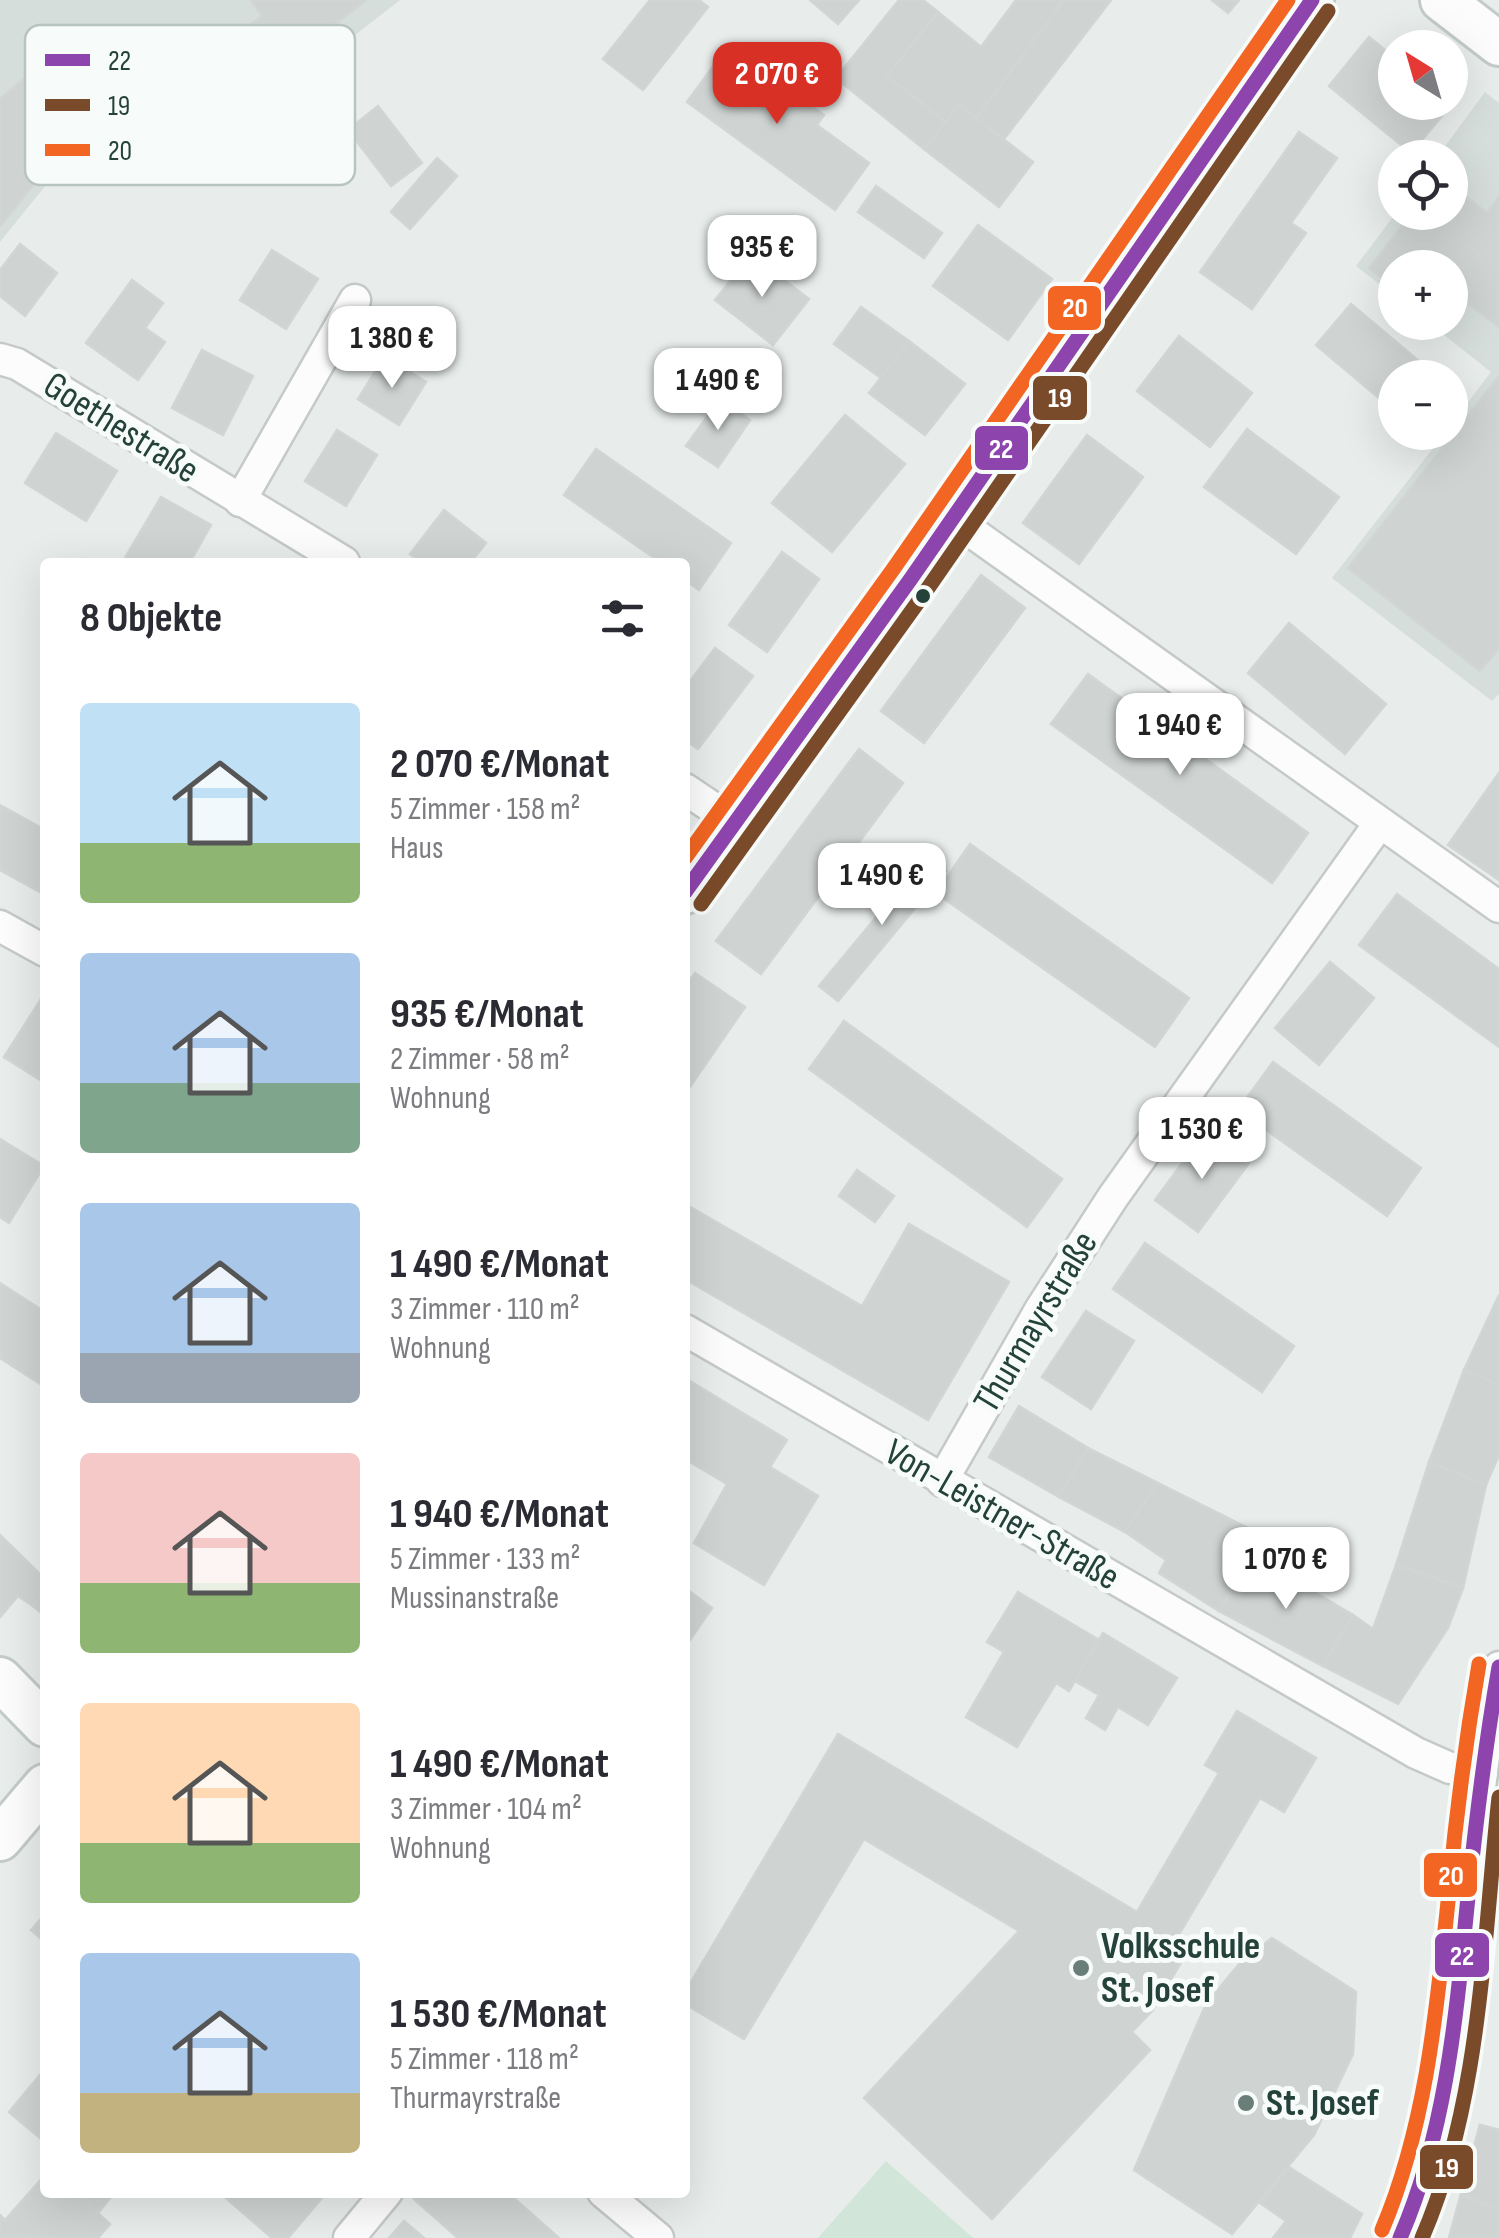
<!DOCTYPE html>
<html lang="de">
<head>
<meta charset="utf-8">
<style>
	:root { --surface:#fff; --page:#f2f2f3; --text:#2b2b33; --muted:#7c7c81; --accent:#d93025 }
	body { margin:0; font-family:"Sofia Sans Condensed",sans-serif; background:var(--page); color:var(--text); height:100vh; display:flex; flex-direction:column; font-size:38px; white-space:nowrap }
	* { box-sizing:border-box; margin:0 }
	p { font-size:32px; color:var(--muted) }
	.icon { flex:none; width:55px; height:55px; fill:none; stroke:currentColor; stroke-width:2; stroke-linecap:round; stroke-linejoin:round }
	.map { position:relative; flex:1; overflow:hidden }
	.drawer { position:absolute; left:40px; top:558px; width:650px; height:1640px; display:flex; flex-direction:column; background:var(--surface); border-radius:10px; box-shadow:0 10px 40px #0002 }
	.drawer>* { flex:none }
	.needle { width:65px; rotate:323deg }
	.tools { position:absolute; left:1378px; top:30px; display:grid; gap:20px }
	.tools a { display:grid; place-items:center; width:90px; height:90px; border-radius:50%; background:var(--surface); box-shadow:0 10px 40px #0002; font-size:50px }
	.price { position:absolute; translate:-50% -85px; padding:0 22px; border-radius:20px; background:#fff; color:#222; font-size:32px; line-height:65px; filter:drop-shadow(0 2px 5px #0008) }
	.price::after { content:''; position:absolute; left:50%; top:60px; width:30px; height:22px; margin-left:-15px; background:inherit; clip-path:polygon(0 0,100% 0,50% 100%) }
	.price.current { background:var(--accent); color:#fff }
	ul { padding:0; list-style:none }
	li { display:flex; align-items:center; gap:30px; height:250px; padding:0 40px }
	li span { display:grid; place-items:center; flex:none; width:280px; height:200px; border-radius:10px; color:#555 }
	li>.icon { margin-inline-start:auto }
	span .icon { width:120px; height:120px; fill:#fffc; stroke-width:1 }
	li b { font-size:42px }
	h2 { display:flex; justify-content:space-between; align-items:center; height:120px; padding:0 40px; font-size:42px }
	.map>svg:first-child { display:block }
</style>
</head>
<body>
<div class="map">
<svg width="1499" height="2238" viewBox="0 0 1499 2238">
	<rect width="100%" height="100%" fill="#e8edeb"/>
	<g fill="#d6dedb">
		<polygon points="0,0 400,0 189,165 108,108 0,242"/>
		<polygon points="1485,92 1499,103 1499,694 1492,701 1332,578 1445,433 1450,432 1450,426 1491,372 1429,323 1450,322 1450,268 1395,268 1395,296 1356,266 1396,213 1450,212 1450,158 1437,157"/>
	</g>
	<polygon fill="#d1e6d8" points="886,2161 973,2238 818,2238"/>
	<g fill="#cfd4d2" stroke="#d1d6d4" stroke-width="2.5">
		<polygon points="251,0 366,0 187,139 156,98 262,16"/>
		<polygon points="650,0 699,0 708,7 643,90 603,59"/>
		<polygon points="810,0 859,0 838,24"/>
		<polygon points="899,0 923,0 938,12 887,76 946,122 924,149 836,78"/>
		<polygon points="1016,0 1064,0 976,118 959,105 946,122 887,76 938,12 981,47"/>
		<polygon points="1064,0 1111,0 1004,139 976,118"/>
		<polygon points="1212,0 1239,0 1228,13"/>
		<polygon points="1369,37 1395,58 1395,102 1452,104 1411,153 1329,86"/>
		<polygon points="728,46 824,115 817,125 869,163 835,210 687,102"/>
		<polygon points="52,55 104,98 0,226 0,99"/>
		<polygon points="959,105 1033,162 999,207 924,149"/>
		<polygon points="378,106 422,163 391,186 348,130"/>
		<polygon points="1299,132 1337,158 1291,223 1306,233 1252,309 1200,272"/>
		<polygon points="437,158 457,176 410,229 391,212"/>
		<polygon points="1450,184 1487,213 1499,197 1499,327 1461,298 1450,312 1450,268 1395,268 1395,288 1369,268 1413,212 1450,212"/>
		<polygon points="876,186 942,233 924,258 858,212"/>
		<polygon points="978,225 1052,279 1008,340 933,286"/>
		<polygon points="20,244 57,273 25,316 0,296 0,270"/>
		<polygon points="272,250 318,279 286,329 240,300"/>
		<polygon points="751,255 809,299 773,345 715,300"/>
		<polygon points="132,280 163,303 145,328 165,342 138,380 86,343"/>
		<polygon points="1351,304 1427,368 1419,378 1395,378 1392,409 1316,345"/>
		<polygon points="861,307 909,341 881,378 834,344"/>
		<polygon points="1179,336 1252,393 1210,447 1137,391"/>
		<polygon points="909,341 965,384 925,435 869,393"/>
		<polygon points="202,350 253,376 223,435 172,408"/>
		<polygon points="385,356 426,382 399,425 358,399"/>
		<polygon points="1499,376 1499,648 1480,671 1348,568"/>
		<polygon points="720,399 750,420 718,467 686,446"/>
		<polygon points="845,415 905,464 832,552 772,503"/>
		<polygon points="1247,429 1339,497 1296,554 1204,487"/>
		<polygon points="337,430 377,455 346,506 305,481"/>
		<polygon points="56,433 117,471 86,521 25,483"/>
		<polygon points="1087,435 1143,477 1079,564 1023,523"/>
		<polygon points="596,449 731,543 699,590 685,580 685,562 660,562 564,495"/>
		<polygon points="161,497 211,525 190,562 133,562 125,558"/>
		<polygon points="444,510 486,543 471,562 420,562 410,554"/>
		<polygon points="782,552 819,579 767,652 729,625"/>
		<polygon points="981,575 1025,608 924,743 881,711"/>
		<polygon points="1289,623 1386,704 1345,754 1248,673"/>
		<polygon points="715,648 753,676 698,749 685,740 685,688"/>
		<polygon points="1088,674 1308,833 1272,883 1051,724"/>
		<polygon points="859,749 903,783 761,974 716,941"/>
		<polygon points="1499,773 1499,880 1448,845"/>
		<polygon points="0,805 45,830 45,895 0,870"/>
		<polygon points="970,844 1189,998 1155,1047 936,893"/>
		<polygon points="927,856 946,871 838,1001 819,986"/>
		<polygon points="1397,894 1499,969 1499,1047 1359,945"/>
		<polygon points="1330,962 1374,998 1319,1065 1275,1028"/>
		<polygon points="695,973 745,1007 685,1094 685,987"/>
		<polygon points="43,996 45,998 45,1083 4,1057"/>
		<polygon points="844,1021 1062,1179 1027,1227 809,1069"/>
		<polygon points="1273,1062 1421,1168 1387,1216 1238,1110"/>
		<polygon points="1206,1131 1249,1163 1198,1232 1155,1200"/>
		<polygon points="0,1139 44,1166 9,1223 0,1217"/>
		<polygon points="857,1170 894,1196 875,1222 839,1196"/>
		<polygon points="685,1204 862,1306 909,1224 1009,1282 928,1420 685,1279"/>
		<polygon points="1145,1243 1294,1346 1262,1392 1113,1289"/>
		<polygon points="0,1283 45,1312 42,1333 45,1335 45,1387 0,1358"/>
		<polygon points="1499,1295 1499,1384 1464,1370"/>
		<polygon points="1086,1311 1134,1341 1091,1409 1042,1377"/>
		<polygon points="1464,1370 1499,1384 1499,1455 1486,1485 1429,1462"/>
		<polygon points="685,1378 787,1440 770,1467 818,1496 764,1585 694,1543 727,1484 685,1459"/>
		<polygon points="1019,1406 1088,1448 1059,1497 989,1457"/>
		<polygon points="1088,1448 1158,1483 1125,1532 1059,1497"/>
		<polygon points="1429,1462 1486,1485 1463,1588 1396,1565"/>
		<polygon points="1158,1483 1250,1529 1253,1556 1219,1611 1159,1573 1166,1560 1125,1532"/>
		<polygon points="0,1535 45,1579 45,1591 33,1606 18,1596 0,1617"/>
		<polygon points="1253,1556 1353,1615 1323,1666 1219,1611"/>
		<polygon points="1396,1565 1463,1588 1448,1628 1398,1704 1323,1666 1353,1615 1373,1629"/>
		<polygon points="685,1588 712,1608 685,1647"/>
		<polygon points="45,1591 45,1616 33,1606"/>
		<polygon points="1018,1592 1099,1640 1069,1691 1056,1683 1017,1747 966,1717 1004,1652 987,1642"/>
		<polygon points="1103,1633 1177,1678 1148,1725 1118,1707 1105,1730 1086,1718 1099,1695 1075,1681"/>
		<polygon points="1237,1711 1316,1758 1284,1812 1260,1798 1178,1936 1192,1944 1153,2010 1132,2032 1150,2050 992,2219 864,2098 1019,1931 864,1839 744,2039 685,2004 685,1992 838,1734 1137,1912 1219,1773 1205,1765"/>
		<polygon points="45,1914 45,1942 31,1930"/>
		<polygon points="1272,1938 1356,1992 1353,2054 1314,2135 1232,2234 1134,2170 1206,2004 1240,1963"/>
		<polygon points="45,2069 45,2142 9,2112"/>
		<polygon points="1480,2125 1499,2130 1499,2238 1449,2238"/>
		<polygon points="1480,2125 1499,2130 1499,2209 1461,2195"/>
		<polygon points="1289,2167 1362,2214 1350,2238 1273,2238 1286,2221 1260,2203"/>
		<polygon points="45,2175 45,2192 75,2192 110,2224 98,2238 0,2238 0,2215 5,2220"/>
		<polygon points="75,2192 115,2192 98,2213"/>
		<polygon points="219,2192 327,2192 288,2238 272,2238"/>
		<polygon points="419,2192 507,2192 559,2238 458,2238 414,2199"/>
		<polygon points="1461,2195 1499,2209 1499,2238 1449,2238"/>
		<polygon points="404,2221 424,2238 389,2238"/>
	</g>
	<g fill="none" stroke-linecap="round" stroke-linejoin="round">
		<defs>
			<g id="street">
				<polyline points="0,359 17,364 344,562"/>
				<polyline points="240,501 355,300"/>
				<polyline points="952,518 1499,907"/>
				<polyline points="685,789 734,822"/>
				<polyline points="0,926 45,951"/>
				<polyline points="685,1330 1416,1753 1450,1768 1482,1773"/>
				<polyline points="942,1481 1040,1310 1113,1197 1379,824"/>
				<polyline points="603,2192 658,2238"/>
				<polyline points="349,2238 387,2192"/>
				<path d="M1400 2238C1409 2217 1419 2195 1425 2174 1469 2008 1465 1834 1499 1667"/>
			</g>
			<g id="secondary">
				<polyline points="1442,0 1499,44"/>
				<polyline points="685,892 910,580 1312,0"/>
				<polyline points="0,1679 45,1725"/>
				<polyline points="0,1839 45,1786"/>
			</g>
		</defs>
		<use href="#street" stroke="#c5cac8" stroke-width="35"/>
		<use href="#secondary" stroke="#c3cbc8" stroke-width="48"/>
		<use href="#street" stroke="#fcfcfc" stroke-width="30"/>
		<use href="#secondary" stroke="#fcfcfc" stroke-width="42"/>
		<defs>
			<g id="bus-1">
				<polyline points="685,892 910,580 1312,0"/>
				<path d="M1400 2238C1448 2128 1457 2005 1469 1887 1477 1813 1486 1740 1499 1667"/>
			</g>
			<g id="bus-2">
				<polyline points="701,904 926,591 1328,11"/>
				<path d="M1422 2238C1481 2102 1483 1943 1499 1797"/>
			</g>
			<g id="bus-3">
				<polyline points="685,858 894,568 1288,0"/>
				<path d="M1382 2230C1427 2124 1437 2006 1449 1892 1456 1815 1466 1739 1479 1664"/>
			</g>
		</defs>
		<use href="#bus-1" stroke="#f7fbf9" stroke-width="22"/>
		<use href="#bus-2" stroke="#f7fbf9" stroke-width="22"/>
		<use href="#bus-3" stroke="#f7fbf9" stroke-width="22"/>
		<use href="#bus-1" stroke="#8e44ad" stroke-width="15"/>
		<use href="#bus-2" stroke="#7a4b2a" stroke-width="15"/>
		<use href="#bus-3" stroke="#f26522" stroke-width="15"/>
	</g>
	<circle fill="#24423a" stroke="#f7fbf9" stroke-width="4" cx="923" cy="596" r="9"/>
	<g fill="#697e78" stroke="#f7fbf9" stroke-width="4">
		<circle cx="1081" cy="1968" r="10"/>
		<circle cx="1246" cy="2103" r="10"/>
	</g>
	<g text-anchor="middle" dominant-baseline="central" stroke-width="10" stroke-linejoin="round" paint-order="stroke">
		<g font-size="38" fill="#24423a" stroke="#f7fbf9">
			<text transform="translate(121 428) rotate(32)">Goethestraße</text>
			<text transform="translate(1036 1322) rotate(-59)">Thurmayrstraße</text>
			<text transform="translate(1002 1515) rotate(30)">Von-Leistner-Straße</text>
		</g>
		<g font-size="38" font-weight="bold" fill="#24423a" stroke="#f7fbf9" text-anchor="start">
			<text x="1101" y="1946">Volksschule<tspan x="1101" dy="44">St. Josef</tspan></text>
			<text x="1266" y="2103">St. Josef</text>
		</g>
	</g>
	<rect x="25" y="25" width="330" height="160" rx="15" fill="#f7fbf9" stroke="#b8c4c0" stroke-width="2.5"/>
	<rect x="45" y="54" width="45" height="12" fill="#8e44ad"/>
	<rect x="45" y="99" width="45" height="12" fill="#7a4b2a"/>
	<rect x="45" y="144" width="45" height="12" fill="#f26522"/>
	<g font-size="28" fill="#24423a">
		<text x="108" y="70">22</text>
		<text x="108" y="115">19</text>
		<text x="108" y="160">20</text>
	</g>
	<g stroke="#f7fbf9" stroke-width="4">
		<rect x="1046" y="284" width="57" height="48" rx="10" fill="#f26522"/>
		<rect x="1031" y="374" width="58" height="48" rx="10" fill="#7a4b2a"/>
		<rect x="973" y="424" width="57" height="48" rx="10" fill="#8e44ad"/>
		<rect x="1422" y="1851" width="57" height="48" rx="10" fill="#f26522"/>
		<rect x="1433" y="1931" width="58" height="48" rx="10" fill="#8e44ad"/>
		<rect x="1418" y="2143" width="57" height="48" rx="10" fill="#7a4b2a"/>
	</g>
	<g font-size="28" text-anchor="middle" font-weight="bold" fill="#fff">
		<text x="1075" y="317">20</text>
		<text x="1060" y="407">19</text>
		<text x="1001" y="458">22</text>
		<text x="1451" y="1885">20</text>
		<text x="1462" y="1965">22</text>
		<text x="1447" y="2177">19</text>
	</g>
</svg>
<div class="tools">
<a><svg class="needle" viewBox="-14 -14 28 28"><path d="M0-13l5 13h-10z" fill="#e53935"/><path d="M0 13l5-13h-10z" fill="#7c7c81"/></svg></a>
<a><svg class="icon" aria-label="locate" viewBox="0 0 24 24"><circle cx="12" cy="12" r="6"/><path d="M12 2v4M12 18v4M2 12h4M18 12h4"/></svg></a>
<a>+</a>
<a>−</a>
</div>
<b class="price current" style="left:777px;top:127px">2 070 €</b>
<b class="price" style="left:762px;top:300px">935 €</b>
<b class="price" style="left:392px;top:391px">1 380 €</b>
<b class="price" style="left:718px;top:433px">1 490 €</b>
<b class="price" style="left:1180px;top:778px">1 940 €</b>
<b class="price" style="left:882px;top:928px">1 490 €</b>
<b class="price" style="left:1202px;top:1182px">1 530 €</b>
<b class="price" style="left:1286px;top:1612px">1 070 €</b>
<section class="drawer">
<h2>8 Objekte<svg class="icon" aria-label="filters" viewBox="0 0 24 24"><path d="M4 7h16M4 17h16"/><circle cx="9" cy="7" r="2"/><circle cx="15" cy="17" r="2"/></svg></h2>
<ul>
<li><span style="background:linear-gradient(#bfe0f5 70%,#8fb573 0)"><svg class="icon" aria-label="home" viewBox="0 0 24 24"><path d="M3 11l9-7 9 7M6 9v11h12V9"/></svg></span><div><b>2 070 €/Monat</b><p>5 Zimmer · 158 m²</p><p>Haus</p></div></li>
<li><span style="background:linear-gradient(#a9c7e8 65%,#7fa58c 0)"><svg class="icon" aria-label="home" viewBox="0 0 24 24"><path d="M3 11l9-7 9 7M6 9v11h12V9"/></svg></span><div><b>935 €/Monat</b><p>2 Zimmer · 58 m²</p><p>Wohnung</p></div></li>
<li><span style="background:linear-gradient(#a9c7e8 75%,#9aa5b1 0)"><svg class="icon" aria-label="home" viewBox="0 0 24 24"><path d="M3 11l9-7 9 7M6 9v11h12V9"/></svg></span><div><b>1 490 €/Monat</b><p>3 Zimmer · 110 m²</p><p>Wohnung</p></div></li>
<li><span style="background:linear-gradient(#f6c9c9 65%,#8fb573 0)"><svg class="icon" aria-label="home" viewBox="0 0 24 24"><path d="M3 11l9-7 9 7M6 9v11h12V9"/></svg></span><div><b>1 940 €/Monat</b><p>5 Zimmer · 133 m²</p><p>Mussinanstraße</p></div></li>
<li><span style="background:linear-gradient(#ffd9b3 70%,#8fb573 0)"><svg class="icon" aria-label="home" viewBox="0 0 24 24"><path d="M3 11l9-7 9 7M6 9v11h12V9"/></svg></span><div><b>1 490 €/Monat</b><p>3 Zimmer · 104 m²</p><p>Wohnung</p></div></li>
<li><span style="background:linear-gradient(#a9c7e8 70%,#c2b280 0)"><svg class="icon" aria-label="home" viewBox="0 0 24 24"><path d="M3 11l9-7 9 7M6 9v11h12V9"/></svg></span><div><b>1 530 €/Monat</b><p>5 Zimmer · 118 m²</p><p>Thurmayrstraße</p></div></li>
</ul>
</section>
</div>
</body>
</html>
